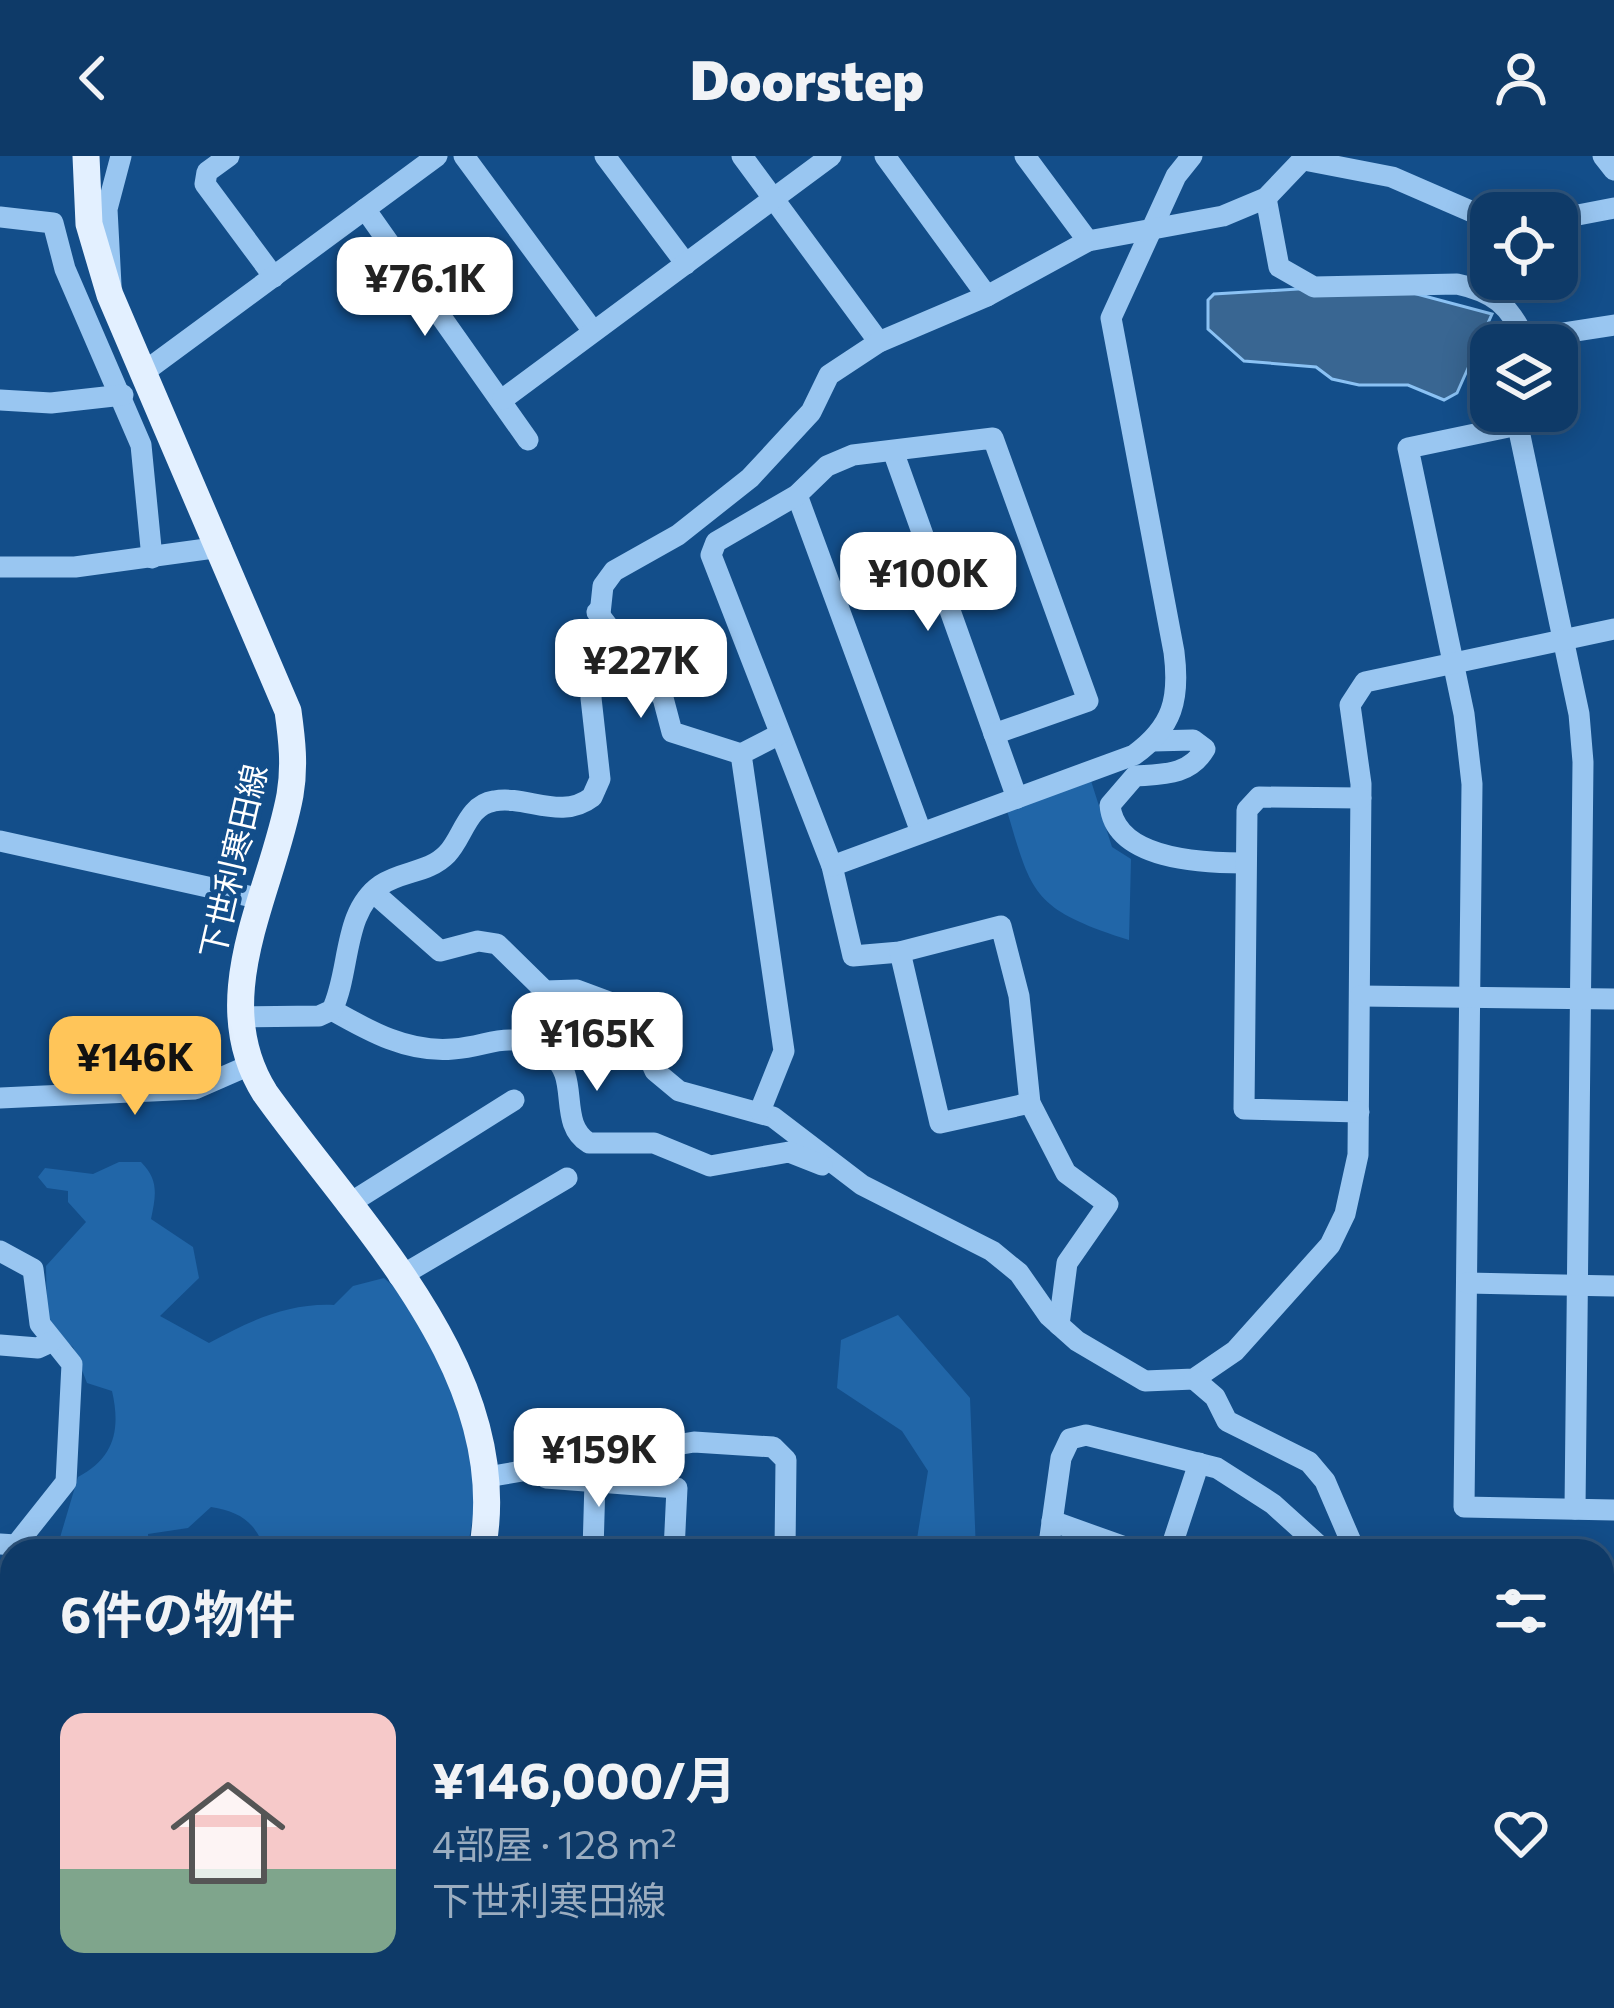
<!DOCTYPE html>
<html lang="ja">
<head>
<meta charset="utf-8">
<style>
	:root { --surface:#0e3a68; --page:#17416e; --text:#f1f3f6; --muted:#9badc0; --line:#2e547c; --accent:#ffc559 }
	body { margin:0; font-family:Commissioner,"Noto Sans JP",sans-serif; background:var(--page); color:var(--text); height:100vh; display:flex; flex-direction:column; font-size:45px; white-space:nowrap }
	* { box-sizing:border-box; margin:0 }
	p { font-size:39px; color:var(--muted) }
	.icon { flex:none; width:66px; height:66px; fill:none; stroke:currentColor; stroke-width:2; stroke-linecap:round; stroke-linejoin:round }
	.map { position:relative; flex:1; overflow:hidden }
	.drawer { position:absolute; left:0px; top:1383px; width:1614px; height:471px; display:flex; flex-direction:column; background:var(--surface); border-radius:36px 36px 0 0; box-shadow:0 6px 30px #0003,0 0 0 3px var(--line) }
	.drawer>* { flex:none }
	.controls { position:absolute; left:1470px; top:36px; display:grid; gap:24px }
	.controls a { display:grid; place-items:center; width:108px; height:108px; border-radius:24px; background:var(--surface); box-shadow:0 6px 30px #0003,0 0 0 3px var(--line); font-size:60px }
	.price { position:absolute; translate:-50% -102px; padding:0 27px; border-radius:24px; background:#fff; color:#222; font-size:39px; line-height:78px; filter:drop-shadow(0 3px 6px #0008) }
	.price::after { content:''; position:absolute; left:50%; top:72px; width:36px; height:27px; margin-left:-18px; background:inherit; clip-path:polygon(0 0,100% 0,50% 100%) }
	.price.current { background:var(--accent); color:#111 }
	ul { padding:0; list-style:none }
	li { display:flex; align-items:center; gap:36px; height:300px; padding:0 60px }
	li+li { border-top:3px solid var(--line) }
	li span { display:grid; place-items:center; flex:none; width:336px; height:240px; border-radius:24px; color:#555 }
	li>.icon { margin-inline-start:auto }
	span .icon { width:144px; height:144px; fill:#fffc; stroke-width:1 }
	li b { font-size:51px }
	h2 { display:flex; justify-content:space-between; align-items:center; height:144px; padding:0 60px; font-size:51px }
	header { display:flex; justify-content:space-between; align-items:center; height:156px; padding:0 60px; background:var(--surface); font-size:54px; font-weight:800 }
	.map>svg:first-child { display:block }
</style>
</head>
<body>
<header><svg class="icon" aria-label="back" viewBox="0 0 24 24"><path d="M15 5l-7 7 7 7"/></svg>Doorstep<svg class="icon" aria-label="person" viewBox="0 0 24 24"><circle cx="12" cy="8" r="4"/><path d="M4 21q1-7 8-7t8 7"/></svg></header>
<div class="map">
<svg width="1614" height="1852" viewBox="0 0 1614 1852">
	<rect width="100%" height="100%" fill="#134e8a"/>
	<g fill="#2166a8">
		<path d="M1086 609 1112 691 1131 703 1129 784C1026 751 1032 736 1002 638Z"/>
		<path d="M119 1006H141C159 1024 156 1039 151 1063L193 1091 199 1122 160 1160 209 1187C250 1165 287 1147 334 1149L353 1130 384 1122 427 1161 481 1314 467 1395H266C255 1366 241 1356 211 1351L188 1372 148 1378 149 1395H56L78 1321C114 1302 121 1274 112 1235L87 1227 73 1191 57 1179 47 1162 46 1110 86 1066 68 1046V1035L47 1032 38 1021 45 1012 93 1018Z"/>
		<polygon points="898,1159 970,1242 976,1395 915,1395 928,1315 902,1275 837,1232 841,1184"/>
	</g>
	<polygon fill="#396692" stroke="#8bc2f4" stroke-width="3" points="1347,130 1413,137 1492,158 1457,237 1444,244 1408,229 1359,229 1332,223 1316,211 1244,205 1208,173 1208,144 1214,138"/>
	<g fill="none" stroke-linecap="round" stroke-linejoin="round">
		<g stroke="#99c6f1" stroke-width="21">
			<polyline points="229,0 207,16 205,28 274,121"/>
			<polyline points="464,0 593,175"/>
			<polyline points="605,0 686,108"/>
			<polyline points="742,0 879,186"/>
			<polyline points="885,0 987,140"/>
			<polyline points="1025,0 1088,85"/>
			<polyline points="1603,0 1614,14"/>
			<polyline points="1304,4 1392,21 1491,64"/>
			<path d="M1266 42 1279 111 1314 131 1457 128C1494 136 1509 149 1525 183"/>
			<polyline points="365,53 528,284"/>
			<polyline points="0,61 53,67 65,113 141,289 152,402"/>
			<polyline points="1557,63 1614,52"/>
			<polyline points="111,129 107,53 121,0"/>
			<polyline points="1522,189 1525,183 1614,169"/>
			<polyline points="144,216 437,0"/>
			<polyline points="503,243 831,0"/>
			<polyline points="0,244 51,247 123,239"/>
			<polyline points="1515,256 1579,558 1583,606 1575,1353"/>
			<polyline points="1518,269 1408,292 1464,558 1472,628 1464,1351 1614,1354"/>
			<polyline points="893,295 1017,642"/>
			<polyline points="797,339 921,676"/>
			<polyline points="0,411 75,411 221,391"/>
			<polyline points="597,456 663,542 672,576 741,598"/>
			<polyline points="994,578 1088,545 993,282 853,299 827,310 797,339 716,386 711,399 832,710 853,800 900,796 1001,770 1019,840 1030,947 1066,1017 1108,1048 1067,1107 1059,1169"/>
			<path d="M1153 585 1193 584 1205 593C1189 620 1162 618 1135 620L1110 649C1115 704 1203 707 1244 707"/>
			<polyline points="0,685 262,743"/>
			<path d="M832 710 1134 599C1173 571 1180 543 1174 496L1111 162 1176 20 1192 0"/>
			<polyline points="373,736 440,795 478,785 497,788 545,835 577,834 612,847 637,875 655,915 679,935 773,961 862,1029 992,1095 1019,1117 1049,1160 1077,1185 1145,1225 1194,1223 1235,1195 1330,1089 1345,1058 1358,999 1361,628 1350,549 1365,526 1614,473"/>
			<polyline points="900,796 940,967 1030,947"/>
			<polyline points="1360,840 1614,843"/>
			<path d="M332 854C369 875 408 897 453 893 495 890 506 871 550 899 582 919 556 967 589 987H654L710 1010 789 996 822 1009"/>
			<path d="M240 861 319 860 332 854C351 815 342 756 381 729 401 715 429 717 447 698 463 682 467 649 494 645 527 639 561 665 592 641L600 623 591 542 603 430 614 415 678 379 750 322 811 256 829 219 879 186 987 140 1088 85 1223 60 1266 42 1306 0"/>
			<polyline points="0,942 195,933 250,909"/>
			<polyline points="760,955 784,895 741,598 780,578"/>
			<polyline points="1359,956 1244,953 1247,654 1259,641 1361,642"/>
			<polyline points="347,1049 514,944"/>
			<polyline points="0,1095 33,1113 40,1168 72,1208 66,1326 16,1389 0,1388"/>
			<polyline points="399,1121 567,1022"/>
			<polyline points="1467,1127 1614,1130"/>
			<polyline points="0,1189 38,1192 51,1186"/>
			<polyline points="1194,1223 1215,1241 1227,1265 1309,1306 1325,1325 1355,1395"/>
			<polyline points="487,1321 694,1286 773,1291 786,1304 785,1395"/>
			<polyline points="546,1322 677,1332 674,1395"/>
			<polyline points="1052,1365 1136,1395"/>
			<polyline points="593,1395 595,1325"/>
			<polyline points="1048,1395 1061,1302 1070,1283 1086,1279 1217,1312 1273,1348 1325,1395"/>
			<polyline points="1170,1395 1199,1307"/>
			<polyline points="1602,1463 1614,1462"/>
			<polyline points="1602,1540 1614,1511"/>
			<polyline points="1602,1734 1614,1739"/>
			<polyline points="0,1781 12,1786"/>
			<polyline points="1602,1801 1614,1774"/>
			<polyline points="90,1842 116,1851"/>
			<polyline points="156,1842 183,1852"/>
			<polyline points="1213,1842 1237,1852"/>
			<polyline points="1325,1842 1329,1852"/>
			<polyline points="1400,1842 1403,1852"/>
			<polyline points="0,1846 11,1813"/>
			<polyline points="540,1852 540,1842"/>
			<polyline points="699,1852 703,1842"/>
			<polyline points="993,1852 997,1842"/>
			<polyline points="1469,1852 1473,1842"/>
			<polyline points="1579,1852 1584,1842"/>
		</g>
		<g stroke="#e3f0ff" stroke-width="27">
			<path d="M86 0 89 68 110 139 288 555C292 584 295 610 290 639 272 737 205 842 265 937 360 1070 516 1219 482 1395"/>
			<polyline points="344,1852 344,1842"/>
		</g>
	</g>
	<g text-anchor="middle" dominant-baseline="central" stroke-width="9" stroke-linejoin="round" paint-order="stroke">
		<g font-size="33" fill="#fff" stroke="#134e8a">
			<text transform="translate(232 705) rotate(-77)">下世利寒田線</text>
		</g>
	</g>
</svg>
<div class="controls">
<a><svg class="icon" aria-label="locate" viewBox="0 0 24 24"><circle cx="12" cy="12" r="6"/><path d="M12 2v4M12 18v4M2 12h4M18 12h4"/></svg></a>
<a><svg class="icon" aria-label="layers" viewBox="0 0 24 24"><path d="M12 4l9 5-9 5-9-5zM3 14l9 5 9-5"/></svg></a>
</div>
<b class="price" style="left:425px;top:183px">¥76.1K</b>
<b class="price" style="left:928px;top:478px">¥100K</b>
<b class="price" style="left:641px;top:565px">¥227K</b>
<b class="price" style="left:597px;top:938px">¥165K</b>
<b class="price current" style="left:135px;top:962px">¥146K</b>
<b class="price" style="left:599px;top:1354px">¥159K</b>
<section class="drawer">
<h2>6件の物件<svg class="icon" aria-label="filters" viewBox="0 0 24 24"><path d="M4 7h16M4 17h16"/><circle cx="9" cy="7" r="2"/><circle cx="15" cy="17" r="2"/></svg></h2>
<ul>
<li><span style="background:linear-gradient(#f6c9c9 65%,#7fa58c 0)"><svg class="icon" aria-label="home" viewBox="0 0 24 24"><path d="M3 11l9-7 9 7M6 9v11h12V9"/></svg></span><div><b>¥146,000/月</b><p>4部屋 · 128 m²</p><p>下世利寒田線</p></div><svg class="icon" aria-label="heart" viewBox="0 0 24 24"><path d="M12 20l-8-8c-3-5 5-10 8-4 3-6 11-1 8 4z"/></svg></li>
</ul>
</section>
</div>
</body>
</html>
